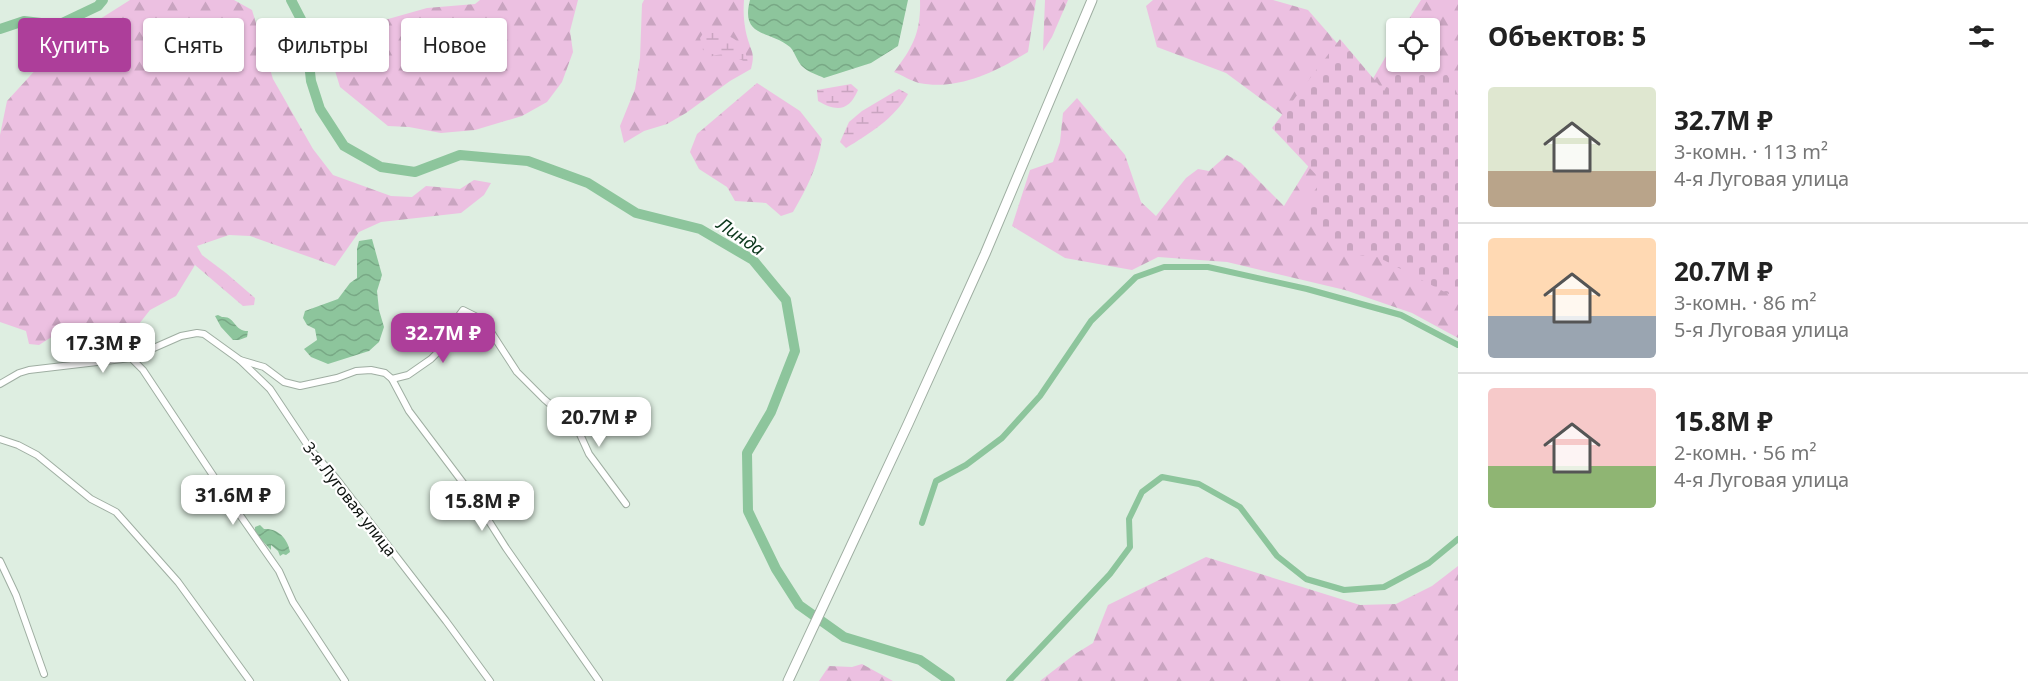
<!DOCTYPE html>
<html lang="ru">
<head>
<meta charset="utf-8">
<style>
	:root { --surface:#fff; --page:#f2f2f2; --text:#222; --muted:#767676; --line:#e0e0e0; --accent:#ad3e9a }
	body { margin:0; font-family:"Noto Sans",sans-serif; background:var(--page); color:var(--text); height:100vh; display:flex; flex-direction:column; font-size:22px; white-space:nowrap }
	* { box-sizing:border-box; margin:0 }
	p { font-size:20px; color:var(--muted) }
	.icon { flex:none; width:33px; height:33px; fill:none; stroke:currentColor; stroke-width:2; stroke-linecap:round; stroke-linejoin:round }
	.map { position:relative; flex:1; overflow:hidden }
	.side { display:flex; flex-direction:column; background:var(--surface); width:570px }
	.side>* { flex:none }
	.guide { position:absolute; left:18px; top:18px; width:570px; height:54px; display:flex; gap:12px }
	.fabs { position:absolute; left:1386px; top:18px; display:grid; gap:12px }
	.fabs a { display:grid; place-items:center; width:54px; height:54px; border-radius:6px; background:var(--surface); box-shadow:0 2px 4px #0004; font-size:30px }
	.price { position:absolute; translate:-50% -51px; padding:0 14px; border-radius:12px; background:#fff; color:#222; font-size:20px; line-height:39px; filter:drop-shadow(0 2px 3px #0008) }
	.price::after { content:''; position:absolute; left:50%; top:36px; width:18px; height:14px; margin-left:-9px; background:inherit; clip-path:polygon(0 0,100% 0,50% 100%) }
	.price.active { background:var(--accent); color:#fff }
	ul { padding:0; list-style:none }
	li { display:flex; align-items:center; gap:18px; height:150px; padding:0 30px }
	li+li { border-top:2px solid var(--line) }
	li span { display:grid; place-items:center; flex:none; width:168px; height:120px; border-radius:6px; color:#555 }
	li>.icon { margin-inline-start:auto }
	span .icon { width:72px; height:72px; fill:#fffc; stroke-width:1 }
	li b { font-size:26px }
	h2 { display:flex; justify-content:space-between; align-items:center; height:72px; padding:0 30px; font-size:26px }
	.tag { padding:0 21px; border-radius:6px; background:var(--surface); box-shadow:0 2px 4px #0004; font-size:21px; line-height:54px }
	.tag.active { background:var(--accent); color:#fff }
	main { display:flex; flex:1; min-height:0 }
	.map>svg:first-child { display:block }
</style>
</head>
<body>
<main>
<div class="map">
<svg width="1458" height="681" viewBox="0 0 1458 681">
	<defs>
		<pattern id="forest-firs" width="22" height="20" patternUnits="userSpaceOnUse" patternTransform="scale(1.5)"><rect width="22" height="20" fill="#ecc0e1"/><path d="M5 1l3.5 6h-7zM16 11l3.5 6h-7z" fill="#c9a4c0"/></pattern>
		<pattern id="wetland-marsh" width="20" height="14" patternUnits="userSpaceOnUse" patternTransform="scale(1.5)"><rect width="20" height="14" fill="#ecc0e1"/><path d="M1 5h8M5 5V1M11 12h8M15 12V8" fill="none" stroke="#c9a4c0"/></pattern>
		<pattern id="cemetery-stones" width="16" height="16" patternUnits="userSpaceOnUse" patternTransform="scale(1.5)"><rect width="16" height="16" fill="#ecc0e1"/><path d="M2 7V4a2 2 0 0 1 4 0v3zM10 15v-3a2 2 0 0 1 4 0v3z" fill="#c9a4c0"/></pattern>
		<pattern id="water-waves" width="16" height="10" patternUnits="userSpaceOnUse" patternTransform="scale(1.5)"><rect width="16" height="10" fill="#8dc59c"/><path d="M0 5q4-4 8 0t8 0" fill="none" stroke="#78a885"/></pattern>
	</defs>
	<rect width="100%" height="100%" fill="#deeee1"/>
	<g fill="url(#forest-firs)">
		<polygon points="130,0 234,0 252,10 273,79 313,149 333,175 391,196 412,197 426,186 460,189 474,180 491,183 484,195 461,213 381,222 359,232 335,266 250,236 229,235 197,246 202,255 226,273 255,298 254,305 243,306 195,265 176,296 150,310 128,338 61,331 39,345 29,344 26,331 0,322 0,135 7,101 40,65 66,65 85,45 76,38 81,31"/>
		<polygon points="480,0 578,0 570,31 573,52 562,82 547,102 522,116 475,130 441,133 409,127 388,126 340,87 332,61 344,37 374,23 427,8 475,4"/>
		<path d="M644 0H744C743 13 744 27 748 40 752 53 755 54 751 69L730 81 686 113 667 124 644 131 624 143 620 126 635 89 640 58 642 4Z"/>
		<path d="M920 0H1036L1028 52C997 71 958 91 919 83 911 81 902 75 894 72 913 47 921 32 920 0Z"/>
		<polygon points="1045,0 1068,0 1052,37 1043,51"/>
		<polygon points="1153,0 1273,0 1308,10 1371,82 1396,39 1396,62 1430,62 1430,28 1403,28 1421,0 1458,0 1458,338 1412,313 1345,290 1227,262 1158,257 1132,270 1065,258 1012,226 1030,170 1053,162 1060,142 1063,113 1077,98 1125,155 1141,202 1156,216 1186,178 1198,169 1209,171 1227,155 1241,163 1284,206 1319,149 1307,133 1226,73 1157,47 1146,6"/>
		<path d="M757 83 800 111 822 139C818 166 807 188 793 212L781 216 766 203 735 201 727 187 699 169 690 152 697 134Z"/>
		<polygon points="1206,557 1360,605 1396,604 1432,586 1458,566 1458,681 1040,681 1075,654 1093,643 1108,605"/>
		<polygon points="862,664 893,681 819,681 829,666 852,667"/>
	</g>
	<g fill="url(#wetland-marsh)">
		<path d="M706 29C727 35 744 37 748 63 734 57 725 51 710 57L703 50 700 38Z"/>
		<path d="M851 84 858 90C849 111 837 112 818 101L817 90Z"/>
		<path d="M899 89 908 94C895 118 869 134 846 148L840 142 849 122 862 111Z"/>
	</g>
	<polygon fill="url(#cemetery-stones)" points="1340,39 1384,91 1401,62 1430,62 1430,43 1458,95 1458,299 1378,257 1348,254 1302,207 1322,181 1272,128"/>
	<g fill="url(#water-waves)">
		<path d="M750 0H908L898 46 871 63 824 78C818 75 808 72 803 67 797 62 795 52 790 47 770 30 740 38 750 0Z"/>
		<polygon points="372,239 382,275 377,291 379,310 384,327 379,342 369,351 328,364 311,357 304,349 317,340 315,329 307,325 303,318 305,311 338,299 350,283 357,278 357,249 359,241"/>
		<path d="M218 315 222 317C236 316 233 331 248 331L247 337 239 340H233L221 327 215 316Z"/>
		<path d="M260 525 264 529C278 528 288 539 290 552L286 555 283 554 280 556 278 551 271 545V550L255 533V527Z"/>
	</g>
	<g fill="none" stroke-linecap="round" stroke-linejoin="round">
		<g stroke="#8dc59c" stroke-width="6">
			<polyline points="922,523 936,481 966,465 1002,438 1040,396 1091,321 1136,277 1164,267 1208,267 1307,289 1401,315 1458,345"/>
			<polyline points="1009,681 1110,574 1130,547 1129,519 1142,492 1162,477 1199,484 1240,507 1277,556 1306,579 1344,590 1384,587 1429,563 1458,539"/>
		</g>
		<g stroke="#8dc59c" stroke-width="10">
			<polyline points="291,0 305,27 311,81 320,109 344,146 381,167 415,172 460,155 528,161 588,183 636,213 700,229 753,260 786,300 795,351 771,412 747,453 748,511 776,569 799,605 844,637 920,660 950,681"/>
			<polyline points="0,29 24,21 58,25 98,6 103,0"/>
		</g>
		<defs>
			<g id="minor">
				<polyline points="131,358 143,370 228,498 279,571 293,602 345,681"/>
				<polyline points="240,360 264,367 284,382 300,386 337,378 356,371 371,370 385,373 392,379 409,411 473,496 506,548 599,681"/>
				<polyline points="392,379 408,375 431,359 445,345 452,325 463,310 477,317 491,332 517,372 544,399 566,418 579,432 589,454 626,504"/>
				<polyline points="0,384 19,373 29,370 131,358 181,336 197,333 204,334 240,360 270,389 310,449 335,477 446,621 490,681"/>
				<polyline points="0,439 18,445 37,455 91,499 116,512 178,582 250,681"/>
				<polyline points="0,561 16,595 44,674"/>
			</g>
			<polyline id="primary" points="788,681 908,424 985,254 1092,0"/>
		</defs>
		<use href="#minor" stroke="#9faea2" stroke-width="8"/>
		<use href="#primary" stroke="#9faea2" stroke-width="11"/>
		<use href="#minor" stroke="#fff" stroke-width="6"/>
		<use href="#primary" stroke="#fff" stroke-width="9"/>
	</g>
	<g text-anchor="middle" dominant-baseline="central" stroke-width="4.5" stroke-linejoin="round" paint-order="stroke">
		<g font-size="16" fill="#0e1410" stroke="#fff">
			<text transform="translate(350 499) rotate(52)">3-я Луговая улица</text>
		</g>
		<g font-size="18" font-style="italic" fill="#0c381d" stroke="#fff">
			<text transform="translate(741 236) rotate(34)">Линда</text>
		</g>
	</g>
</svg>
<div class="fabs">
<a><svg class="icon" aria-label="locate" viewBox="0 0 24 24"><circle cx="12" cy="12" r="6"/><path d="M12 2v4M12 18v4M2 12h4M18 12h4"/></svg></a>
</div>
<b class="price active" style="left:443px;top:364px">32.7M ₽</b>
<b class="price" style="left:103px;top:374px">17.3M ₽</b>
<b class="price" style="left:599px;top:448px">20.7M ₽</b>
<b class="price" style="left:233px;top:526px">31.6M ₽</b>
<b class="price" style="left:482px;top:532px">15.8M ₽</b>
<div class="guide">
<a class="tag active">Купить</a>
<a class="tag">Снять</a>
<a class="tag">Фильтры</a>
<a class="tag">Новое</a>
</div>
</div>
<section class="side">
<h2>Объектов: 5<svg class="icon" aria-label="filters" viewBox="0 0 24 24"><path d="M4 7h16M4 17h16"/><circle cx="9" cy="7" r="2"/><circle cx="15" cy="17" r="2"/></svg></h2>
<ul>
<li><span style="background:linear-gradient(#dfe7d0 70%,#b9a48a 0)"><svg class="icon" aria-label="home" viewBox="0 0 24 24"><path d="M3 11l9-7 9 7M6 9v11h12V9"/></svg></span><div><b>32.7M ₽</b><p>3-комн. · 113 m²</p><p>4-я Луговая улица</p></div></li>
<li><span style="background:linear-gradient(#ffd9b3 65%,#9aa5b1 0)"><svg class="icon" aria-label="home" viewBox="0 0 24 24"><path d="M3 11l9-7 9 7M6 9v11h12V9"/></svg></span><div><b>20.7M ₽</b><p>3-комн. · 86 m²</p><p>5-я Луговая улица</p></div></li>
<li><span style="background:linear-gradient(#f6c9c9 65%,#8fb573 0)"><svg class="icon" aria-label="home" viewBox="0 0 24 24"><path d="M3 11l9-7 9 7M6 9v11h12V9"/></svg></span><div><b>15.8M ₽</b><p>2-комн. · 56 m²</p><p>4-я Луговая улица</p></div></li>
</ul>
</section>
</main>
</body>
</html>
